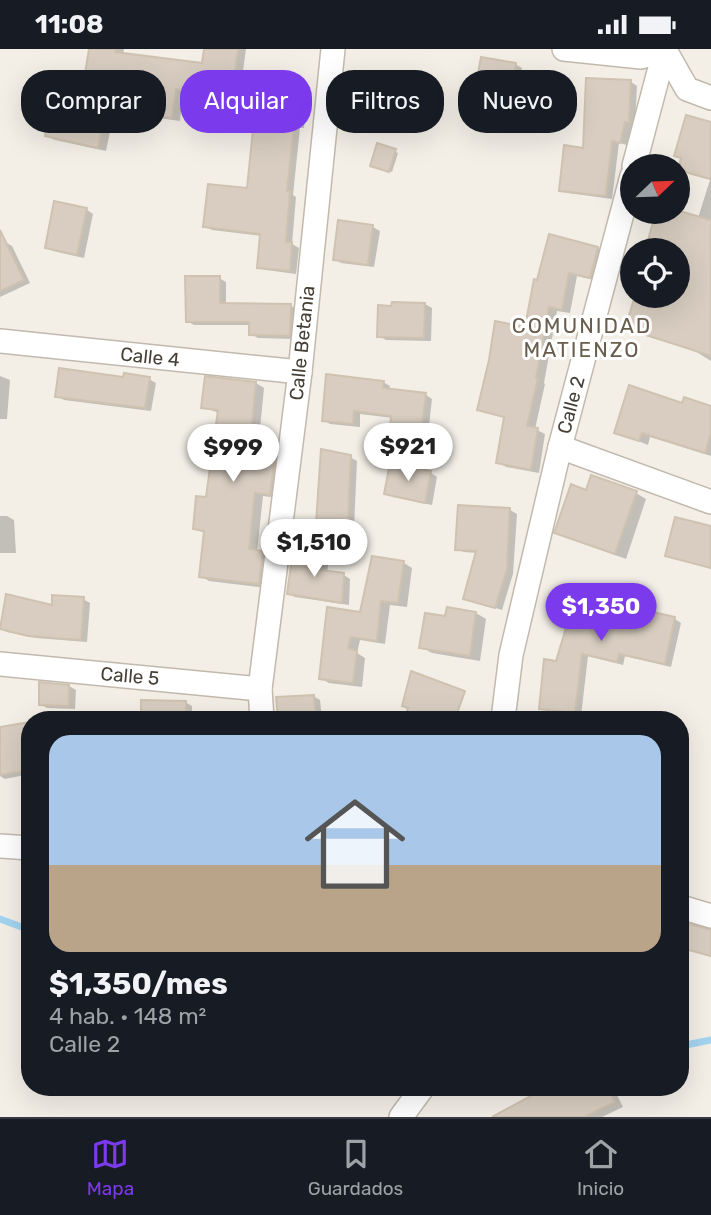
<!DOCTYPE html>
<html lang="es">
<head>
<meta charset="utf-8">
<style>
	:root { --surface:#171b24; --page:#242831; --text:#f1f3f6; --muted:#9ea1a6; --line:#363941; --accent:#7c3aed }
	body { margin:0; font-family:Rubik,sans-serif; background:var(--page); color:var(--text); height:100vh; display:flex; flex-direction:column; font-size:26px; white-space:nowrap }
	* { box-sizing:border-box; margin:0 }
	p { font-size:23px; color:var(--muted) }
	.icon { flex:none; width:38px; height:38px; fill:none; stroke:currentColor; stroke-width:2; stroke-linecap:round; stroke-linejoin:round }
	.map { position:relative; flex:1; overflow:hidden }
	.details { position:absolute; left:21px; top:662px; width:668px; height:385px; display:flex; flex-direction:column; background:var(--surface); border-radius:28px; box-shadow:0 7px 28px #0002 }
	.details>* { flex:none }
	.guide { position:absolute; left:21px; top:21px; width:670px; height:63px; display:flex; gap:14px }
	.needle { width:46px; rotate:67deg }
	.fabs { position:absolute; left:620px; top:105px; display:grid; gap:14px }
	.fabs a { display:grid; place-items:center; width:70px; height:70px; border-radius:50%; background:var(--surface); box-shadow:0 7px 28px #0002; font-size:35px }
	.price { position:absolute; translate:-50% -60px; padding:0 16px; border-radius:24px; background:#fff; color:#222; font-size:23px; line-height:46px; filter:drop-shadow(0 2px 4px #0008) }
	.price::after { content:''; position:absolute; left:50%; top:42px; width:21px; height:16px; margin-left:-10px; background:inherit; clip-path:polygon(0 0,100% 0,50% 100%) }
	.price.current { background:var(--accent); color:#fff }
	ul { padding:0; list-style:none }
	li { display:grid; align-content:center; gap:14px; height:371px; padding:0 28px }
	li span { display:grid; place-items:center; height:217px; border-radius:21px; color:#555 }
	li>.icon { margin-inline-start:auto }
	span .icon { width:126px; height:126px; fill:#fffc; stroke-width:1 }
	li b { font-size:30px }
	.tag { padding:0 24px; border-radius:28px; background:var(--surface); box-shadow:0 7px 28px #0002; font-size:24px; line-height:63px }
	.tag.current { background:var(--accent); color:#fff }
	.status { display:flex; justify-content:space-between; align-items:center; height:49px; padding:0 35px; background:var(--surface); direction:ltr }
	.status svg { height:19px; fill:currentColor }
	.tabs { display:flex; justify-content:space-around; align-items:center; height:98px; border-top:2px solid var(--line); background:var(--surface); font-size:19px; color:var(--muted) }
	.tabs a { display:grid; justify-items:center; gap:4px }
	.tabs .current { color:var(--accent) }
	.map>svg:first-child { display:block }
</style>
</head>
<body>
<div class="status"><b>11:08</b><svg viewBox="0 0 49 12"><path d="M0 12V9h3v3zM5 12V6h3v6zM10 12V3h3v9zM15 12V0h3v12zM26 1h20v11H26zM47 4h2v5h-2z"/></svg></div>
<div class="map">
<svg width="711" height="1068" viewBox="0 0 711 1068">
	<rect width="100%" height="100%" fill="#f3efe7"/>
	<g fill="#0003">
		<polygon points="91,0 124,0 123,5 203,16 206,0 246,0 239,51 183,43 180,72 114,63 106,102 55,91 47,87 83,45"/>
		<polygon points="515,15 522,19 515,61 482,55 475,51"/>
		<polygon points="353,28 397,38 403,42 394,83 350,73 344,69"/>
		<polygon points="631,33 637,37 635,76 632,76 627,96 619,94 612,150 568,144 561,141 584,101"/>
		<polygon points="300,44 307,48 304,79 300,79 293,146 296,148 292,195 299,199 296,225 266,221 259,218 262,187 212,181 205,177 249,141 256,73 242,69"/>
		<polygon points="711,76 711,312 695,302 636,284 627,278 637,247 652,247 674,254 677,247 685,211 677,209 677,201 655,201 648,198 658,163 677,163 698,169 710,131 689,125 680,120"/>
		<polygon points="379,96 398,104 392,123 375,117"/>
		<polygon points="87,161 93,165 84,209 53,202 47,198"/>
		<polygon points="340,173 373,178 380,182 374,218 341,214 335,210"/>
		<polygon points="550,187 598,199 605,204 598,232 577,227 570,264 557,262 544,334 545,335 535,380 545,385 539,424 506,418 498,413 506,369 479,360 526,280"/>
		<polygon points="5,193 12,197 30,234 0,248 0,196"/>
		<polygon points="219,229 226,233 226,256 291,257 298,261 296,290 258,289 251,285 251,276 194,276 187,272"/>
		<polygon points="425,255 432,259 431,292 386,291 379,287"/>
		<polygon points="0,327 10,331 7,370 0,370"/>
		<polygon points="124,330 149,330 156,334 151,362 64,351 57,347"/>
		<polygon points="383,333 390,337 389,342 426,346 432,350 428,386 398,383 392,379 393,369 360,365 360,378 330,375 324,371"/>
		<polygon points="256,334 264,339 259,390 277,393 285,398 278,449 263,447 257,503 271,508 267,539 209,532 201,527 206,485 194,479 208,450 219,364 203,358"/>
		<polygon points="684,356 711,359 711,407 650,388 648,396 616,383"/>
		<polygon points="350,408 357,412 354,479 325,477 318,473"/>
		<polygon points="392,416 431,424 437,428 432,456 393,448 386,444"/>
		<polygon points="587,443 636,444 646,450 626,510 567,489 557,483"/>
		<polygon points="510,461 517,465 513,525 502,561 465,549 478,504 464,503 457,500"/>
		<polygon points="0,467 7,467 14,471 16,504 0,504"/>
		<polygon points="711,480 711,520 667,506"/>
		<polygon points="294,504 322,508 329,512 327,523 344,526 350,530 349,556 295,548 288,544"/>
		<polygon points="404,514 412,519 407,558 390,556 385,595 360,591 357,604 365,609 362,638 329,634 320,629 362,565"/>
		<polygon points="610,537 636,546 633,560 675,570 681,574 671,618 625,607 623,616 588,607 581,667 547,662 541,659 558,614 604,562"/>
		<polygon points="83,550 90,554 87,593 36,589 7,583 0,579"/>
		<polygon points="476,564 486,570 480,612 432,604 421,598"/>
		<polygon points="69,637 76,641 75,660 47,659 40,655"/>
		<polygon points="313,647 320,651 322,670 279,670 278,650"/>
		<polygon points="142,653 185,653 192,657 192,670 142,670"/>
		<polygon points="634,663 658,666 665,670 633,670"/>
		<polygon points="30,675 30,725 5,730 0,727 0,680"/>
		<polygon points="681,873 711,883 711,908 684,900 681,910"/>
		<polygon points="550,1038 613,1038 623,1058 602,1068 520,1068 514,1058"/>
	</g>
	<g fill="none" stroke-linecap="round" stroke-linejoin="round">
		<g stroke="#a4d4f0" stroke-width="7">
			<polyline points="0,870 30,881"/>
			<polyline points="681,997 711,991"/>
		</g>
	</g>
	<g fill="#d8cdc0" stroke="#d0c2b0" stroke-width="2">
		<polygon points="89,0 115,0 115,3 202,14 204,0 238,0 232,47 176,40 172,69 106,59 98,99 45,87 55,38 82,43"/>
		<polygon points="481,8 516,14 509,58 473,52"/>
		<polygon points="352,25 397,36 387,81 342,70"/>
		<polygon points="586,29 631,31 629,73 625,73 620,94 612,92 606,147 559,142 564,96 583,99"/>
		<polygon points="244,36 301,42 297,76 294,76 287,142 290,142 286,193 292,193 290,222 257,219 260,185 203,178 208,135 247,139 254,71 240,69"/>
		<polygon points="686,66 711,73 711,130 678,121 681,109 674,107"/>
		<polygon points="377,94 396,100 389,123 370,117"/>
		<polygon points="54,152 87,159 77,206 45,199"/>
		<polygon points="656,163 683,163 711,171 711,307 625,279 635,247 658,247 673,251 674,247 677,247 677,234 684,209 677,207 677,201 656,201 646,198"/>
		<polygon points="338,171 373,176 368,216 333,211"/>
		<polygon points="0,181 24,231 0,242"/>
		<polygon points="549,185 598,198 590,229 569,224 562,261 549,258 536,329 538,329 527,377 538,379 531,421 496,414 504,368 477,361 489,311 495,272 525,278 534,230 537,231"/>
		<polygon points="185,227 220,227 220,254 291,255 290,287 249,286 249,273 186,273"/>
		<polygon points="392,253 425,254 424,289 377,288 378,256 391,257"/>
		<polygon points="59,319 123,328 124,324 150,328 145,359 55,348"/>
		<polygon points="326,325 384,332 383,339 426,344 421,384 390,380 391,367 354,362 353,375 322,372"/>
		<polygon points="205,327 256,333 251,387 277,392 270,446 255,444 249,500 263,502 259,535 199,528 204,482 193,480 196,447 206,448 218,361 201,359"/>
		<polygon points="629,336 682,354 684,348 711,357 711,384 705,404 642,384 639,392 614,384"/>
		<polygon points="321,400 351,406 348,476 316,474"/>
		<polygon points="390,414 431,422 425,454 384,445"/>
		<polygon points="591,426 637,442 615,505 554,484 571,435 586,441"/>
		<polygon points="458,456 510,459 507,520 495,559 463,550 476,502 455,501"/>
		<polygon points="675,468 711,477 711,519 665,507"/>
		<polygon points="293,502 322,506 320,521 344,524 342,554 287,545"/>
		<polygon points="372,507 404,512 398,554 381,552 377,592 351,588 348,599 357,602 353,634 319,630 327,558 360,563"/>
		<polygon points="609,535 630,540 627,557 675,568 665,615 619,605 617,613 582,605 575,664 539,660 544,610 556,612 569,569 557,565 562,547 603,560"/>
		<polygon points="6,545 52,556 52,546 84,548 81,591 28,587 0,580"/>
		<polygon points="447,558 476,563 470,607 419,599 425,564 445,567"/>
		<polygon points="411,622 465,642 455,670 404,670 408,659 402,657"/>
		<polygon points="39,633 69,636 69,657 39,656"/>
		<polygon points="314,646 316,670 278,670 276,648"/>
		<polygon points="141,651 186,652 186,670 141,670"/>
		<polygon points="30,673 30,721 0,726 0,678"/>
		<polygon points="686,874 711,881 711,907 681,899"/>
		<polygon points="547,1038 608,1038 615,1053 584,1068 492,1068"/>
	</g>
	<g fill="none" stroke-linecap="round" stroke-linejoin="round">
		<defs>
			<g id="minor">
				<polyline points="564,0 641,8 665,1 687,40 711,49"/>
				<polyline points="634,117 665,0"/>
				<polyline points="0,292 300,323"/>
				<polyline points="560,398 711,453"/>
				<polyline points="0,615 260,640"/>
				<polyline points="262,670 260,640 300,323 333,0"/>
				<polyline points="503,670 511,606 560,398 632,127"/>
				<polyline points="0,797 30,799"/>
				<polyline points="681,858 711,867"/>
				<polyline points="401,1068 423,1038"/>
			</g>
		</defs>
		<use href="#minor" stroke="#c2b9ad" stroke-width="26"/>
		<use href="#minor" stroke="#fff" stroke-width="23"/>
	</g>
	<g text-anchor="middle" dominant-baseline="central" stroke-width="6" stroke-linejoin="round" paint-order="stroke">
		<g font-size="19" fill="#463f36" stroke="#fff">
			<text transform="translate(302 294) rotate(-84)">Calle Betania</text>
			<text transform="translate(150 308) rotate(6)">Calle 4</text>
			<text transform="translate(571 356) rotate(-75)">Calle 2</text>
			<text transform="translate(130 627) rotate(5)">Calle 5</text>
		</g>
		<g font-size="21" letter-spacing="2" fill="#695d4d" stroke="#fff">
			<text x="582" y="276">COMUNIDAD<tspan x="582" dy="24">MATIENZO</tspan></text>
		</g>
	</g>
</svg>
<div class="fabs">
<a><svg class="needle" viewBox="-14 -14 28 28"><path d="M0-13l5 13h-10z" fill="#e53935"/><path d="M0 13l5-13h-10z" fill="#9ea1a6"/></svg></a>
<a><svg class="icon" aria-label="locate" viewBox="0 0 24 24"><circle cx="12" cy="12" r="6"/><path d="M12 2v4M12 18v4M2 12h4M18 12h4"/></svg></a>
</div>
<b class="price" style="left:408px;top:434px">$921</b>
<b class="price" style="left:233px;top:435px">$999</b>
<b class="price" style="left:314px;top:530px">$1,510</b>
<b class="price current" style="left:601px;top:594px">$1,350</b>
<div class="guide">
<a class="tag">Comprar</a>
<a class="tag current">Alquilar</a>
<a class="tag">Filtros</a>
<a class="tag">Nuevo</a>
</div>
<section class="details">
<ul>
<li><span style="background:linear-gradient(#a9c7e8 60%,#b9a48a 0)"><svg class="icon" aria-label="home" viewBox="0 0 24 24"><path d="M3 11l9-7 9 7M6 9v11h12V9"/></svg></span><div><b>$1,350/mes</b><p>4 hab. · 148 m²</p><p>Calle 2</p></div></li>
</ul>
</section>
</div>
<nav class="tabs">
<a class="current"><svg class="icon" aria-label="map" viewBox="0 0 24 24"><path d="M3 6l6-2 6 2 6-2v14l-6 2-6-2-6 2zM9 4v14M15 6v14"/></svg>Mapa</a>
<a><svg class="icon" aria-label="saved" viewBox="0 0 24 24"><path d="M7 4h10v16l-5-4-5 4z"/></svg>Guardados</a>
<a><svg class="icon" aria-label="home" viewBox="0 0 24 24"><path d="M3 11l9-7 9 7M6 9v11h12V9"/></svg>Inicio</a>
</nav>
</body>
</html>
